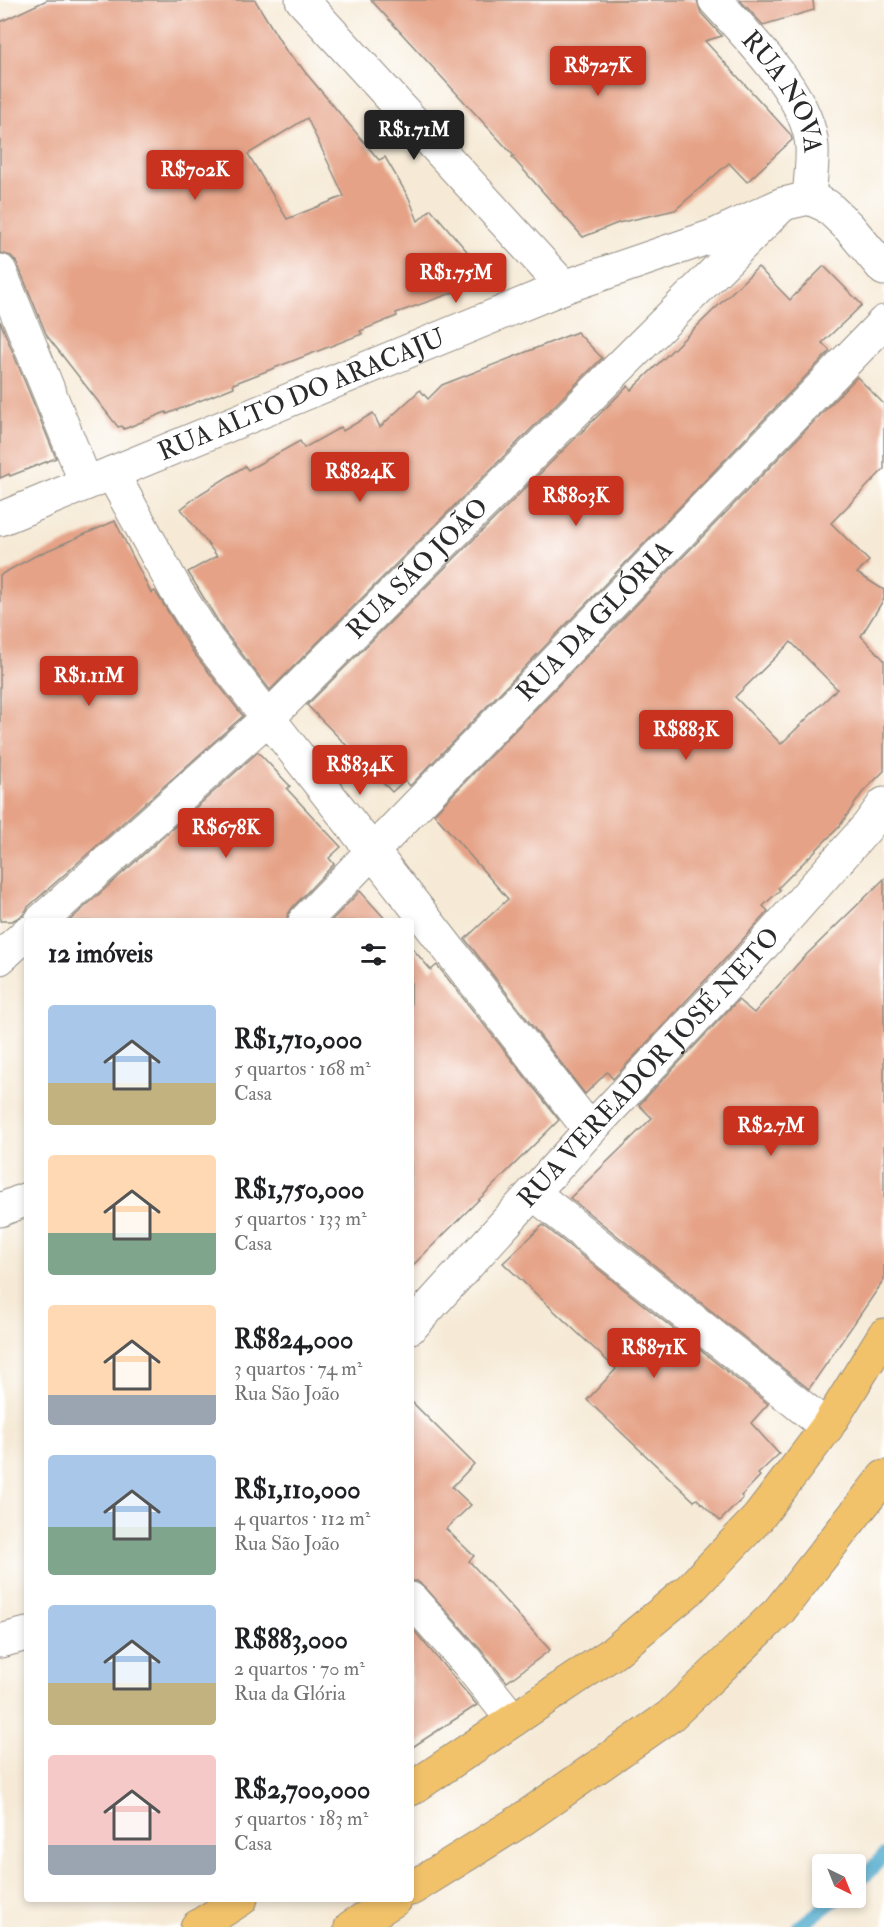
<!DOCTYPE html>
<html lang="pt">
<head>
<meta charset="utf-8">
<style>
	:root { --surface:#fff; --page:#f6f6f6; --text:#202124; --muted:#757577; --accent:#c8321e }
	body { margin:0; font-family:"IM FELL Double Pica",serif; background:var(--page); color:var(--text); height:100vh; display:flex; flex-direction:column; font-size:22px; white-space:nowrap }
	* { box-sizing:border-box; margin:0 }
	p { font-size:20px; color:var(--muted) }
	.icon { flex:none; width:33px; height:33px; fill:none; stroke:currentColor; stroke-width:2; stroke-linecap:round; stroke-linejoin:round }
	.map { position:relative; flex:1; overflow:hidden }
	.details { position:absolute; left:24px; top:918px; width:390px; height:984px; display:flex; flex-direction:column; background:var(--surface); border-radius:6px; box-shadow:0 3px 9px #0003 }
	.details>* { flex:none }
	.needle { width:39px; rotate:137deg }
	.fabs { position:absolute; left:812px; top:1854px; display:grid; gap:12px }
	.fabs a { display:grid; place-items:center; width:54px; height:54px; border-radius:6px; background:var(--surface); box-shadow:0 3px 9px #0003; font-size:30px }
	.price { position:absolute; translate:-50% -51px; padding:0 14px; border-radius:6px; background:var(--accent); color:#fff; font-size:20px; line-height:39px; filter:drop-shadow(0 2px 3px #0008) }
	.price::after { content:''; position:absolute; left:50%; top:36px; width:18px; height:14px; margin-left:-9px; background:inherit; clip-path:polygon(0 0,100% 0,50% 100%) }
	.price.selected { background:#222; color:#fff }
	ul { padding:0; list-style:none }
	li { display:flex; align-items:center; gap:18px; height:150px; padding:0 24px }
	li span { display:grid; place-items:center; flex:none; width:168px; height:120px; border-radius:6px; color:#555 }
	li>.icon { margin-inline-start:auto }
	span .icon { width:72px; height:72px; fill:#fffc; stroke-width:1 }
	li b { font-size:26px }
	h2 { display:flex; justify-content:space-between; align-items:center; height:72px; padding:0 24px; font-size:26px }
	.map>svg:first-child { display:block }
</style>
</head>
<body>
<div class="map">
<svg width="884" height="1927" viewBox="0 0 884 1927">
	<rect width="100%" height="100%" fill="#fff"/>
	<filter id="ink" filterUnits="userSpaceOnUse"><feTurbulence type="fractalNoise" baseFrequency=".0167" numOctaves="2"/><feDisplacementMap in="SourceGraphic" scale="12" xChannelSelector="R" yChannelSelector="G"/><feConvolveMatrix kernelMatrix="1 2 1 2 8 2 1 2 1" color-interpolation-filters="sRGB"/></filter>
	<filter id="wash" filterUnits="userSpaceOnUse"><feTurbulence type="fractalNoise" baseFrequency=".008" numOctaves="4" result="noise"/><feDisplacementMap in="SourceGraphic" scale="24" xChannelSelector="R" yChannelSelector="G"/><feGaussianBlur stdDeviation="1.35" result="paint"/><feColorMatrix in="noise" values="0 0 0 0 0 0 0 0 0 0 0 0 0 0 0 0 0 1.4 0 .05"/><feComposite in="paint" operator="in"/></filter>
	<g filter="url(#wash)">
		<rect width="100%" height="100%" fill="#f6ead6"/>
		<g fill="none" stroke-linecap="round" stroke-linejoin="round">
			<g stroke="#4ca8cb" stroke-width="14">
				<polyline points="855,1884 867,1874 884,1855"/>
				<polyline points="799,1927 837,1898"/>
			</g>
		</g>
		<g id="blocks">
			<g fill="#e5a286" fill-rule="evenodd">
				<path d="M47 0H255L288 54H289L299 65H300L305 72 379 160 385 157 409 198 418 221 431 209 483 270 452 293 396 313 397 316 360 331 362 334 233 384 234 387 167 414 166 412 124 429 122 426 118 427 47 336 17 263 11 256 0 253V22ZM307 118 344 196 287 219 248 154Z"/>
				<polygon points="371,0 697,0 701,13 722,36 705,41 791,135 792,140 747,182 729,163 675,210 618,223 583,237 512,157 514,156"/>
				<polygon points="740,0 813,0 814,10 763,25"/>
				<polygon points="824,266 862,305 822,343 830,351 410,786 405,780 392,792 307,705 628,386 631,390 758,267 790,300"/>
				<polygon points="0,321 56,458 10,476 9,474 0,478"/>
				<polygon points="577,332 602,358 270,690 224,631 188,572 217,556 181,509 200,494 245,466 248,470 300,441 304,448 341,427 343,431 373,413 380,427 420,390 428,399 442,385"/>
				<path d="M857 377 884 404V469L831 523 869 561 857 573 884 590V599L861 636 884 660V771L862 793 839 827 778 888 780 890 763 906 768 911 727 957 613 1079 607 1072 585 1094 465 939 508 899 434 814ZM791 642 837 689 781 744 735 697Z"/>
				<polygon points="115,521 151,593 155,591 193,652 243,716 28,907 23,915 12,921 0,921 0,575 35,556"/>
				<polygon points="258,752 290,786 287,789 341,847 329,858 334,864 292,908 287,916 287,921 69,921"/>
				<polygon points="884,879 884,1280 809,1389 570,1198 652,1118 639,1105 738,1000 754,1013 803,958"/>
				<polygon points="360,891 387,921 331,921"/>
				<polygon points="411,947 431,970 437,965 559,1120 411,1267"/>
				<polygon points="543,1225 768,1404 751,1423 779,1454 758,1474 760,1476 741,1496 743,1498 720,1521 697,1499 694,1501 587,1400 616,1369 503,1263"/>
				<polygon points="411,1401 474,1464 452,1487 471,1505 446,1529 474,1556 469,1561 550,1650 507,1682 481,1650 425,1587 417,1581 411,1581"/>
				<polygon points="411,1627 477,1705 411,1748"/>
			</g>
		</g>
	</g>
	<g filter="url(#ink)">
		<use href="#blocks" fill-opacity="0" stroke="#908a80" stroke-width="1.5"/>
		<g fill="none" stroke-linecap="round" stroke-linejoin="round">
			<defs>
				<g id="minor">
					<polyline points="302,0 564,287"/>
					<path id="s1" d="M715 0C748 37 809 96 812 147 813 164 810 182 809 198"/>
					<polyline points="0,271 86,483"/>
					<polyline points="112,473 176,590 209,642 590,1130"/>
					<path id="s2" d="M0 519 564 287 716 235 783 204 809 198 827 206 849 227 884 269"/>
					<path id="s3" d="M41 921 268 718 783 204"/>
					<path id="s4" d="M305 921 884 322"/>
					<polyline points="0,958 27,933"/>
					<polyline points="533,1193 827,1427"/>
					<polyline points="0,1210 27,1199"/>
					<path id="s5" d="M411 1327 590 1130 741 970 868 826 884 804"/>
					<polyline points="411,1599 467,1662 513,1720"/>
					<polyline points="0,1641 27,1634"/>
				</g>
				<g id="major">
					<polyline points="411,1789 613,1653 689,1590 758,1518 827,1427 884,1335"/>
					<polyline points="411,1889 520,1821 670,1716 779,1611 884,1477"/>
					<polyline points="197,1927 241,1899"/>
					<polyline points="351,1927 396,1899"/>
				</g>
			</defs>
			<use href="#minor" stroke="#908a80" stroke-width="35"/>
			<use href="#major" stroke="#908a80" stroke-width="35"/>
			<use href="#minor" stroke="#fff" stroke-width="33"/>
			<use href="#major" stroke="#f2c26a" stroke-width="33"/>
		</g>
	</g>
	<g text-anchor="middle" dominant-baseline="central" stroke-width="4.5" stroke-linejoin="round" paint-order="stroke">
		<g font-size="26" fill="#2b2b2b" stroke="#fff">
			<text stroke="none"><textPath href="#s1" startOffset="116">RUA NOVA</textPath></text>
			<text stroke="none"><textPath href="#s2" startOffset="326">RUA ALTO DO ARACAJU</textPath></text>
			<text stroke="none"><textPath href="#s3" startOffset="516">RUA SÃO JOÃO</textPath></text>
			<text stroke="none"><textPath href="#s4" startOffset="417">RUA DA GLÓRIA</textPath></text>
			<text stroke="none"><textPath href="#s5" startOffset="352">RUA VEREADOR JOSÉ NETO</textPath></text>
		</g>
	</g>
</svg>
<div class="fabs">
<a><svg class="needle" viewBox="-14 -14 28 28"><path d="M0-13l5 13h-10z" fill="#e53935"/><path d="M0 13l5-13h-10z" fill="#757577"/></svg></a>
</div>
<b class="price" style="left:598px;top:97px">R$727K</b>
<b class="price selected" style="left:414px;top:161px">R$1.71M</b>
<b class="price" style="left:195px;top:201px">R$702K</b>
<b class="price" style="left:456px;top:304px">R$1.75M</b>
<b class="price" style="left:360px;top:503px">R$824K</b>
<b class="price" style="left:576px;top:527px">R$803K</b>
<b class="price" style="left:89px;top:707px">R$1.11M</b>
<b class="price" style="left:686px;top:761px">R$883K</b>
<b class="price" style="left:360px;top:796px">R$834K</b>
<b class="price" style="left:226px;top:859px">R$678K</b>
<b class="price" style="left:771px;top:1157px">R$2.7M</b>
<b class="price" style="left:654px;top:1379px">R$871K</b>
<section class="details">
<h2>12 imóveis<svg class="icon" aria-label="filters" viewBox="0 0 24 24"><path d="M4 7h16M4 17h16"/><circle cx="9" cy="7" r="2"/><circle cx="15" cy="17" r="2"/></svg></h2>
<ul>
<li><span style="background:linear-gradient(#a9c7e8 65%,#c2b280 0)"><svg class="icon" aria-label="home" viewBox="0 0 24 24"><path d="M3 11l9-7 9 7M6 9v11h12V9"/></svg></span><div><b>R$1,710,000</b><p>5 quartos · 168 m²</p><p>Casa</p></div></li>
<li><span style="background:linear-gradient(#ffd9b3 65%,#7fa58c 0)"><svg class="icon" aria-label="home" viewBox="0 0 24 24"><path d="M3 11l9-7 9 7M6 9v11h12V9"/></svg></span><div><b>R$1,750,000</b><p>5 quartos · 133 m²</p><p>Casa</p></div></li>
<li><span style="background:linear-gradient(#ffd9b3 75%,#9aa5b1 0)"><svg class="icon" aria-label="home" viewBox="0 0 24 24"><path d="M3 11l9-7 9 7M6 9v11h12V9"/></svg></span><div><b>R$824,000</b><p>3 quartos · 74 m²</p><p>Rua São João</p></div></li>
<li><span style="background:linear-gradient(#a9c7e8 60%,#7fa58c 0)"><svg class="icon" aria-label="home" viewBox="0 0 24 24"><path d="M3 11l9-7 9 7M6 9v11h12V9"/></svg></span><div><b>R$1,110,000</b><p>4 quartos · 112 m²</p><p>Rua São João</p></div></li>
<li><span style="background:linear-gradient(#a9c7e8 65%,#c2b280 0)"><svg class="icon" aria-label="home" viewBox="0 0 24 24"><path d="M3 11l9-7 9 7M6 9v11h12V9"/></svg></span><div><b>R$883,000</b><p>2 quartos · 70 m²</p><p>Rua da Glória</p></div></li>
<li><span style="background:linear-gradient(#f6c9c9 75%,#9aa5b1 0)"><svg class="icon" aria-label="home" viewBox="0 0 24 24"><path d="M3 11l9-7 9 7M6 9v11h12V9"/></svg></span><div><b>R$2,700,000</b><p>5 quartos · 183 m²</p><p>Casa</p></div></li>
</ul>
</section>
</div>
</body>
</html>
